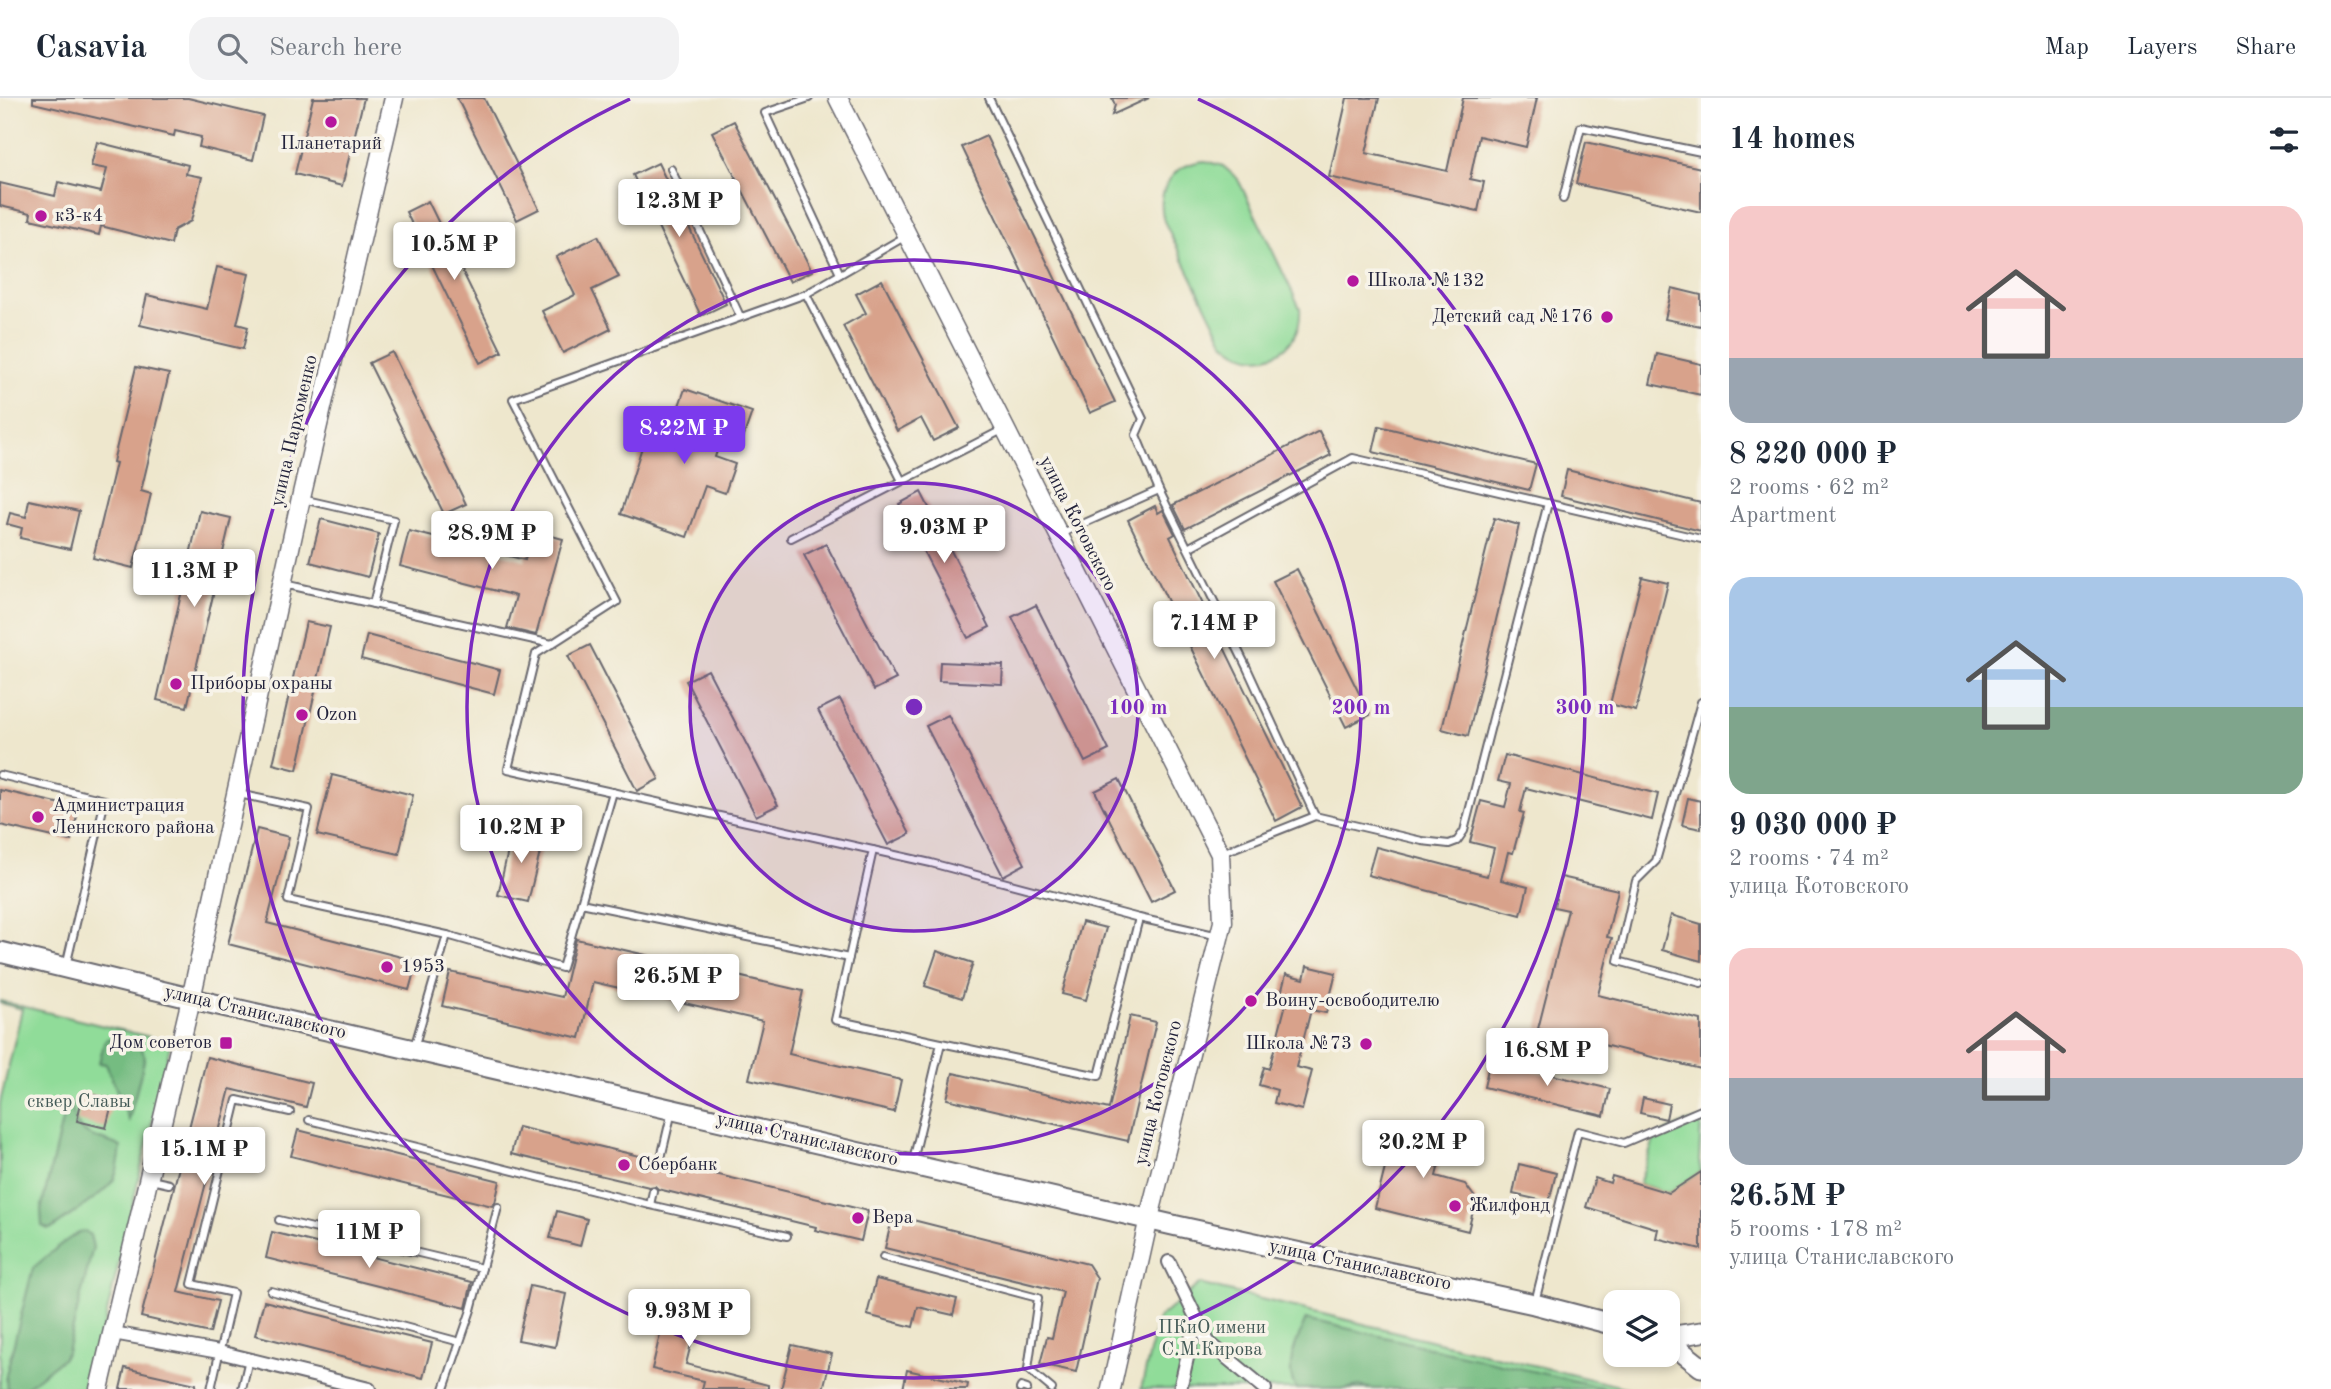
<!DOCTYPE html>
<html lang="en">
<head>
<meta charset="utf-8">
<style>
	:root { --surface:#fff; --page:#f2f2f3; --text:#1f2937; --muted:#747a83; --line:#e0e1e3; --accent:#7c3aed }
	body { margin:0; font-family:"Old Standard TT",serif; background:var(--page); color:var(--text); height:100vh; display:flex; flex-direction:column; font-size:26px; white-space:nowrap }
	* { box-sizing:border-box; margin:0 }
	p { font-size:23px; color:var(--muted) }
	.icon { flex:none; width:38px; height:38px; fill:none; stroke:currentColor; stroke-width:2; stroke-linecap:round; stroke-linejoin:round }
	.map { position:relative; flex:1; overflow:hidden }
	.drawer { display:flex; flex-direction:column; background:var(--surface); width:630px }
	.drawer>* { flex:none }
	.buttons { position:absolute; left:1603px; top:1192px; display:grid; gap:14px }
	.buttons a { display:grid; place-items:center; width:77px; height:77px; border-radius:14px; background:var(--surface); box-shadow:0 4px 10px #0003; font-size:35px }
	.price { position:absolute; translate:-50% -60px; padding:0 16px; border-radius:7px; background:#fff; color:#222; font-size:23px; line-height:46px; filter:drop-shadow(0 2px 4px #0008) }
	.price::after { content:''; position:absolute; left:50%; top:42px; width:21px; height:16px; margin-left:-10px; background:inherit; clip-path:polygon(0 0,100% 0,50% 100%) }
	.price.active { background:var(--accent); color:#fff }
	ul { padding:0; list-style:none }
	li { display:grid; align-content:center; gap:14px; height:371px; padding:0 28px }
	li span { display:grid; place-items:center; height:217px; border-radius:21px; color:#555 }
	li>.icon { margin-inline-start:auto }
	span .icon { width:126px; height:126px; fill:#fffc; stroke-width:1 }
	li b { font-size:30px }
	h2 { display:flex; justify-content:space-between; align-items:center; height:84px; padding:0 28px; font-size:30px }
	header { display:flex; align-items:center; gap:42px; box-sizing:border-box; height:98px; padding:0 35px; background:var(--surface); border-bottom:2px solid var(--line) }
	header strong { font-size:33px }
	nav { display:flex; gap:38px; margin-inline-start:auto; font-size:24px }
	.search { width:490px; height:63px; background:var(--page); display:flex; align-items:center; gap:18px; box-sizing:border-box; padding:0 24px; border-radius:21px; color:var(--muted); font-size:26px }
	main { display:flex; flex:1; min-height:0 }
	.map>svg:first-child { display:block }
</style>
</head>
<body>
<header>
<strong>Casavia</strong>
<div class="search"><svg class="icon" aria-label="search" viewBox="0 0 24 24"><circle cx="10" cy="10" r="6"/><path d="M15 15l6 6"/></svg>Search here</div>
<nav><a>Map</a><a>Layers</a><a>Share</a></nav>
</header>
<main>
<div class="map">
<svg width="1701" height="1291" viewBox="0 0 1701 1291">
	<rect width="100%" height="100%" fill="#f7f3e8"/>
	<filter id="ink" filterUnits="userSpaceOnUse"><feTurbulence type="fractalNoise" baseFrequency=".0143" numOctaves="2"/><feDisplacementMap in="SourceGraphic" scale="14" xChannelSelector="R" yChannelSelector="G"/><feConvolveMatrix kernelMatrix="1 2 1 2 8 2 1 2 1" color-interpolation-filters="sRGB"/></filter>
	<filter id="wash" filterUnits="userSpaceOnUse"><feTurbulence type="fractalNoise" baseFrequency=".00686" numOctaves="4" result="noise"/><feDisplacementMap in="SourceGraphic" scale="28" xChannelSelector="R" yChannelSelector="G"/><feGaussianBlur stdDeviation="1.57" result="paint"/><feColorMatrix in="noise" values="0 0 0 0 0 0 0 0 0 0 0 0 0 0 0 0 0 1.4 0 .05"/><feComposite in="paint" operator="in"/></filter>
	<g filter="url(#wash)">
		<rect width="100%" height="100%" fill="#eee7cd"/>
		<g fill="#90dc99" stroke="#597f6a" stroke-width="2">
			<path d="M1205 63 1223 68 1238 81 1300 210C1303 256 1255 277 1223 243L1164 123C1155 91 1173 66 1205 63Z"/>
			<polygon points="0,903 171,944 89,1291 0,1291 0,1005 22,911 0,905"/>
			<polygon points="1701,1023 1699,1063 1701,1074 1669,1095 1639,1086 1655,1039 1687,1024"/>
			<polygon points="1199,1186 1631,1291 1141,1291 1158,1221"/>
		</g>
		<g fill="#74bc81" stroke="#4b6f5e" stroke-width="2">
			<polygon points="115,940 140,946 145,959 129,1022 106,966 99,965 104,945 107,941"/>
			<path d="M72 1005C74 1010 72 1017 75 1022 84 1042 105 1040 121 1049 120 1058 118 1073 114 1081 106 1095 67 1119 53 1130L48 1131 42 1128 41 1112 65 1010 68 1006Z"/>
			<polygon points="85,1133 90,1137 93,1149 67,1254 62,1261 24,1291 7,1291 6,1277 33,1170 60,1147 79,1134"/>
			<path d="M1306 1221 1610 1291H1373L1359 1288 1346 1291H1296C1283 1268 1297 1243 1306 1221Z"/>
		</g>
		<g id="blocks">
			<g fill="#d8a28b">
				<polygon points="33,0 188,0 263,18 253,62 199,49 201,39 175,33 174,38 33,5"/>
				<polygon points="313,0 364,0 342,88 295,76"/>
				<polygon points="457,0 484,0 539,111 517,122"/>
				<polygon points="1112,0 1149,0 1112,17 1115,7"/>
				<polygon points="1347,0 1379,0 1366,55 1447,73 1463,0 1537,0 1526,49 1479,38 1470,81 1484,84 1478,113 1329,79"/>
				<polygon points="734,23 812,173 790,184 712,34"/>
				<polygon points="986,38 1115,304 1090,315 962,49"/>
				<polygon points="97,44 188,67 186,76 202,79 191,123 174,132 171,146 101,128 99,137 30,121 31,115 0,108 0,85 55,98 58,84 101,94 107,71 91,68"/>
				<polygon points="1586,44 1701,70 1701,114 1576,86"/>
				<polygon points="658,65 726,206 701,218 633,77"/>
				<polygon points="428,103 502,254 480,265 406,114"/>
				<polygon points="598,138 619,179 592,192 611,231 563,255 542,213 575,197 556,159"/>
				<polygon points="217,169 249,176 237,226 248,229 243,251 140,227 147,197 207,211"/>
				<polygon points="882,182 959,330 933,343 921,320 897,333 843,228 866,215 856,196"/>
				<polygon points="1672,190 1701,197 1701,228 1665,221"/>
				<polygon points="392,254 466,406 444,416 369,265"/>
				<polygon points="1657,256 1701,266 1701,297 1650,286"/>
				<polygon points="136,269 169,276 141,393 151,396 133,470 93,460 116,365 113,364"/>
				<polygon points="685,291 752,314 742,343 723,336 715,359 735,366 725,395 705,388 687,439 621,416 647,333 700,352 708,330 675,319"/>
				<polygon points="1379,328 1536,366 1529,392 1373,354"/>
				<polygon points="1319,333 1331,357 1185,431 1173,407"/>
				<polygon points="1567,372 1701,405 1701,433 1561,398"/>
				<polygon points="921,394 990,529 968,540 899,406"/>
				<polygon points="29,402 79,413 70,451 20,440 22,430 7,426 10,415 26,419"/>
				<polygon points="1155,408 1158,415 1163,412 1175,436 1170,439 1302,709 1276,723 1128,422"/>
				<polygon points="200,413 231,420 187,609 157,602"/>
				<polygon points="1494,420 1519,427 1468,638 1442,631"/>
				<polygon points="321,421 379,436 368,479 310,464"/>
				<polygon points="409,433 525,462 533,433 563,441 536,537 507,530 516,498 400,468"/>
				<polygon points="826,446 896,581 874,592 804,457"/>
				<polygon points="1297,471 1370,617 1346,629 1273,483"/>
				<polygon points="1642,479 1668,485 1636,613 1610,606"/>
				<polygon points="1036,507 1109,652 1085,664 1012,519"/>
				<polygon points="306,524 330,529 297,672 273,666"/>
				<polygon points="367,537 500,572 494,596 361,561"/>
				<polygon points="590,547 659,681 637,693 568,558"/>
				<polygon points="940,564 1003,567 1002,586 939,583"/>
				<polygon points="708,572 778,707 756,718 686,583"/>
				<polygon points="840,601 910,736 888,747 818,612"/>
				<polygon points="948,617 1025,766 1003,778 926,628"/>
				<polygon points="1505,657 1658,696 1652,722 1526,690 1520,714 1524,715 1513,755 1508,754 1501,782 1528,789 1521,817 1368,777 1376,749 1487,778 1494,750 1470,744 1481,703 1505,709 1511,686 1498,683"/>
				<polygon points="332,677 413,697 399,756 317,737"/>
				<polygon points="1119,681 1175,792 1151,804 1095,693"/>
				<polygon points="0,692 79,710 71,743 0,727"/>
				<polygon points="1688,700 1701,703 1701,731 1682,727"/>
				<polygon points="257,731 289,739 267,825 417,863 409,892 228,846"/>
				<polygon points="513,731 544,738 528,804 498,797"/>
				<polygon points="1561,779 1618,792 1607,839 1612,840 1598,897 1701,922 1701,971 1538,931 1568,812 1554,809"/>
				<polygon points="1671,817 1701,826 1701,863 1662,852"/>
				<polygon points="1082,824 1106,830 1086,902 1062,896"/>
				<polygon points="576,841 803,893 789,956 901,982 894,1014 749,981 763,923 593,884 580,940 442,908 450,874 562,899"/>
				<polygon points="937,853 973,865 962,900 925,888"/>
				<polygon points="1307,868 1336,875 1326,915 1311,912 1296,969 1312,973 1302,1012 1274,1005 1277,992 1259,987 1264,969 1269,971 1288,898 1281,896 1286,876 1304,881"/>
				<polygon points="1130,918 1156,924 1128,1043 947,1001 953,975 1109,1011"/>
				<polygon points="207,959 312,985 306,1009 230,991 178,1194 218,1203 210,1235 141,1219"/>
				<polygon points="1490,962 1610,991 1604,1018 1484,989"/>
				<polygon points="83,995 113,1001 106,1030 77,1023"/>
				<polygon points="1643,1000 1669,1006 1666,1021 1640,1015"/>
				<polygon points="1406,1023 1417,1023 1432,1028 1440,1035 1444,1047 1436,1078 1465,1086 1476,1101 1468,1133 1375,1110 1395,1030"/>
				<polygon points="518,1029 656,1062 659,1065 665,1064 868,1113 861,1143 815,1132 816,1129 658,1091 655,1088 649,1089 511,1056"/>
				<polygon points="298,1032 500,1083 495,1105 492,1108 291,1058"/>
				<polygon points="1519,1066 1556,1075 1549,1104 1513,1096"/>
				<polygon points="1701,1074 1701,1151 1656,1140 1658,1131 1586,1109 1595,1080 1610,1085 1612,1078 1669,1095"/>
				<polygon points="557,1113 587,1121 580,1148 550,1140"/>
				<polygon points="893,1117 1088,1166 1097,1180 1076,1274 1040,1266 1047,1239 1052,1240 1063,1194 885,1150"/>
				<polygon points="272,1134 472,1184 466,1210 266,1160"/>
				<polygon points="876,1181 957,1201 953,1217 918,1209 913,1229 867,1217"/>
				<polygon points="530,1188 566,1196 555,1249 518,1242"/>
				<polygon points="669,1198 701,1206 686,1266 768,1287 768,1291 702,1291 704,1283 652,1271"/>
				<polygon points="264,1203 432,1245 423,1280 255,1237"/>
				<polygon points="792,1247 832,1256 823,1291 781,1291"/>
				<polygon points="125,1270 196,1286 196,1291 120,1291"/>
				<polygon points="907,1272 968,1286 967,1291 903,1291"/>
			</g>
		</g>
	</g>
	<g filter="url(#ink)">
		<use href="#blocks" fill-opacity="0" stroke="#69676e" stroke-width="2"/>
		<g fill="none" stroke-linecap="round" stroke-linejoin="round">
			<defs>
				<g id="lane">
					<polyline points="809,0 765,15 840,176"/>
					<polyline points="989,0 1143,321 1136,337 1159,392 1060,436"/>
					<polyline points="671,71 740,218"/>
					<polyline points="1563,101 1581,29 1701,54"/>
					<polyline points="906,138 806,196 513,301 617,504 536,556 508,671 931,765 1139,820 1219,838"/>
					<polyline points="806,196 902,383"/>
					<polyline points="1159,392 1247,570 1315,718 1222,755"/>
					<polyline points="302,401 394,422 373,506"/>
					<polyline points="791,440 1004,331"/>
					<polyline points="1188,450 1353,360 1701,441"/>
					<polyline points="284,486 552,546"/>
					<polyline points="1701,604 1656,763 1636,783 1618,863 1701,885"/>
					<polyline points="0,677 105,702 66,868"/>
					<polyline points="613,694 581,805 849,860"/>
					<polyline points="239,696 309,711 288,802 447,837"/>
					<polyline points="1315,718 1422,743 1449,746 1457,743 1464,733 1548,405"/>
					<polyline points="873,752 835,922 941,945"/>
					<polyline points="414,950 447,837 562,870 581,805"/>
					<polyline points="309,1022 650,1107 787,1138"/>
					<polyline points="661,1060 672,1013"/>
					<polyline points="913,1063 941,945 1099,978 1139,820"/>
					<polyline points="151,1082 169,1086"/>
					<polyline points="650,1107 653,1093"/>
					<polyline points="279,1122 482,1170"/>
					<polyline points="883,1159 1038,1200 1028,1271 1052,1291"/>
					<polyline points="271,1193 460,1244"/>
					<polyline points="1535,1204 1578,1033 1624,1045 1701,1012"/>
					<polyline points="211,1291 233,1195 192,1186 237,1002 290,1014"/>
					<polyline points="242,1291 249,1261"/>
					<polyline points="444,1291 471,1212 498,1109"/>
					<polyline points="1020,1291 1021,1289 1027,1291"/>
				</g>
				<g id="street">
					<polyline points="1169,1164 1208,1244 1265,1291"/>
					<polyline points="113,1235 219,1254 369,1291"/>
					<polyline points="1180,1291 1196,1220"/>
				</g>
				<g id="secondary">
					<polyline points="838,0 1220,756 1223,824 1149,1120 1111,1291"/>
					<polyline points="99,1291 191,901 301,400 394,0"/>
				</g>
				<g id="primary">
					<polyline points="0,854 214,906 1177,1128 1534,1206 1615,1227"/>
					<polyline points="1668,1239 1701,1234"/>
					<polyline points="1668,1243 1701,1269"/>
				</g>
			</defs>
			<use href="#lane" stroke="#69676e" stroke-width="10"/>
			<use href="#street" stroke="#69676e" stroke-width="16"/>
			<use href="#secondary" stroke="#69676e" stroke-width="21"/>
			<use href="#primary" stroke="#69676e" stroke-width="23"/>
			<use href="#lane" stroke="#fff" stroke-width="6"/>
			<use href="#street" stroke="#fff" stroke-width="12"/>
			<use href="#secondary" stroke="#fff" stroke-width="18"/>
			<use href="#primary" stroke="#fff" stroke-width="19"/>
		</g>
	</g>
	<circle cx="914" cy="609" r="224" fill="#7b2cbf" fill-opacity=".12"/>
	<g fill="none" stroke="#7b2cbf" stroke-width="3.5">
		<circle cx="914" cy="609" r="224"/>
		<circle cx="914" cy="609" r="447"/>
		<path d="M1198 1A671 671 0 1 1 630 1"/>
	</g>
	<g fill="#b5179e" stroke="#f7f3e8" stroke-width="2.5">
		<circle cx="331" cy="24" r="7"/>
		<circle cx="41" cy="118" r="7"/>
		<circle cx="1353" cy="183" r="7"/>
		<circle cx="1607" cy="219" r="7"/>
		<circle cx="176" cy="586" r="7"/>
		<circle cx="302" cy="617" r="7"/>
		<circle cx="38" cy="719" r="7"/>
		<circle cx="387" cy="869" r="7"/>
		<circle cx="1251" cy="903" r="7"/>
		<rect x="219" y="938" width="14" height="14" rx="3.5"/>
		<circle cx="1366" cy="946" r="7"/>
		<circle cx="624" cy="1067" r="7"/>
		<circle cx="1455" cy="1108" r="7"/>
		<circle cx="858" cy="1120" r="7"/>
	</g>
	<g text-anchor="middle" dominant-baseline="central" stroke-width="7" stroke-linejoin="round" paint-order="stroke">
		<g font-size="19" fill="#22223b" stroke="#f7f3e8" text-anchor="start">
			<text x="331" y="46" text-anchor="middle">Планетарий</text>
			<text x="55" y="118">к3-к4</text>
			<text x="1367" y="183">Школа №132</text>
			<text x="1593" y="219" text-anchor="end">Детский сад №176</text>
			<text x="190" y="586">Приборы охраны</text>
			<text x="316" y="617">Ozon</text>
			<text x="52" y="708">Администрация<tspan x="52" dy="22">Ленинского района</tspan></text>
			<text x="401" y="869">1953</text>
			<text x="1265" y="903">Воину-освободителю</text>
			<text x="212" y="945" text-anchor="end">Дом советов</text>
			<text x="1352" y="946" text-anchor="end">Школа №73</text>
			<text x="638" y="1067">Сбербанк</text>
			<text x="1469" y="1108">Жилфонд</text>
			<text x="872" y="1120">Вера</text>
		</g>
		<g font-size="19" fill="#22223b" stroke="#f7f3e8">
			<text transform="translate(295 333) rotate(-77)">улица Пархоменко</text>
			<text transform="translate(1077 426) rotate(63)">улица Котовского</text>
			<text transform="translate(255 915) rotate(13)">улица Станиславского</text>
			<text transform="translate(1159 995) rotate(-76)">улица Котовского</text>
			<text transform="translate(807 1042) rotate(13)">улица Станиславского</text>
			<text transform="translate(1360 1168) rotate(12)">улица Станиславского</text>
		</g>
		<g font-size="19" fill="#435a57" stroke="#f7f3e8">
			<text x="79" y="1004">сквер Славы</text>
			<text x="1212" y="1230">ПКиО имени<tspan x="1212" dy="22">С.М.Кирова</tspan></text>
		</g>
	</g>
	<circle cx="914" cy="609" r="10" fill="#7b2cbf" stroke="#f7f3e8" stroke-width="3.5"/>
	<g font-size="21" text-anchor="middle" font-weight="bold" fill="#7b2cbf" stroke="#f7f3e8" stroke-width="7" stroke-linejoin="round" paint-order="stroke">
		<text x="1138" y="616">100 m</text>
		<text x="1361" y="616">200 m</text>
		<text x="1585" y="616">300 m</text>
	</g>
</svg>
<div class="buttons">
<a><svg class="icon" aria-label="layers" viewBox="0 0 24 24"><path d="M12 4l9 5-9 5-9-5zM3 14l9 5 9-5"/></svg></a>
</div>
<b class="price" style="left:679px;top:141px">12.3M ₽</b>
<b class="price" style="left:454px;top:184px">10.5M ₽</b>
<b class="price active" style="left:684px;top:368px">8.22M ₽</b>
<b class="price" style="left:944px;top:467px">9.03M ₽</b>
<b class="price" style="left:492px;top:473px">28.9M ₽</b>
<b class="price" style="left:194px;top:511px">11.3M ₽</b>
<b class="price" style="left:1214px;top:563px">7.14M ₽</b>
<b class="price" style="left:521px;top:767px">10.2M ₽</b>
<b class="price" style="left:678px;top:916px">26.5M ₽</b>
<b class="price" style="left:1547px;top:990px">16.8M ₽</b>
<b class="price" style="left:1423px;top:1082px">20.2M ₽</b>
<b class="price" style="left:204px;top:1089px">15.1M ₽</b>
<b class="price" style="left:369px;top:1172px">11M ₽</b>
<b class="price" style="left:689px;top:1251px">9.93M ₽</b>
</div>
<section class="drawer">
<h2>14 homes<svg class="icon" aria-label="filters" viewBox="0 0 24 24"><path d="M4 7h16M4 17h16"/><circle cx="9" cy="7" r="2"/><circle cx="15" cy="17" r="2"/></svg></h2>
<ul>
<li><span style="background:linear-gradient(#f6c9c9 70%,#9aa5b1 0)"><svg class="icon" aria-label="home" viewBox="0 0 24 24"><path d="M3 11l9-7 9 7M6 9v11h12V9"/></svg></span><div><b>8 220 000 ₽</b><p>2 rooms · 62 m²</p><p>Apartment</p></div></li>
<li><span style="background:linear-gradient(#a9c7e8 60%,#7fa58c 0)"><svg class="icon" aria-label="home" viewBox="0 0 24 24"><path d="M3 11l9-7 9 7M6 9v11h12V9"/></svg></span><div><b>9 030 000 ₽</b><p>2 rooms · 74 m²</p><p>улица Котовского</p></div></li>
<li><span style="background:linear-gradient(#f6c9c9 60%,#9aa5b1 0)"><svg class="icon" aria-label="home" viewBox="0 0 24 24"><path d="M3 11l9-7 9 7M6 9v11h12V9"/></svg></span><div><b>26.5M ₽</b><p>5 rooms · 178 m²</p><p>улица Станиславского</p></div></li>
</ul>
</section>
</main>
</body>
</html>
